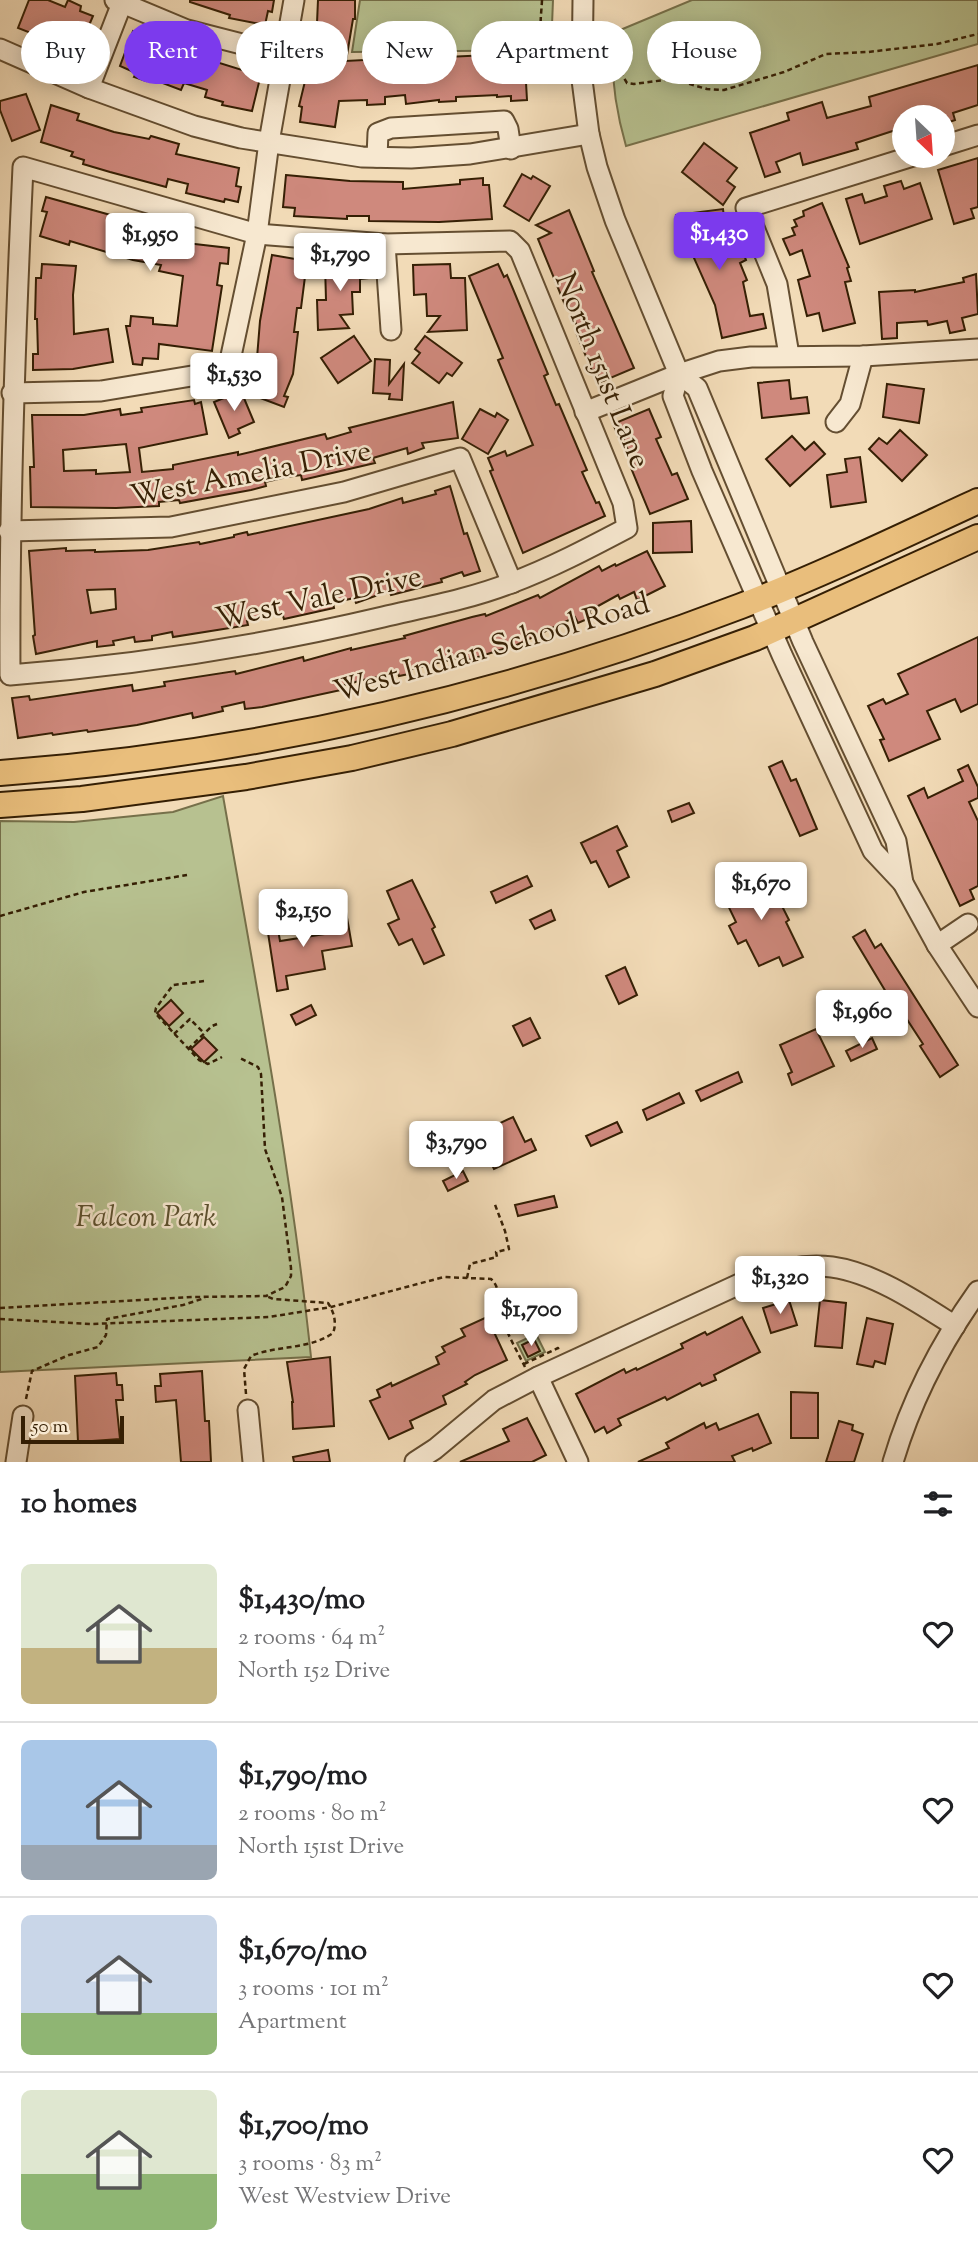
<!DOCTYPE html>
<html lang="en">
<head>
<meta charset="utf-8">
<style>
	:root { --surface:#fff; --page:#f6f6f6; --text:#202124; --muted:#757577; --line:#e0e0e0; --accent:#7c3aed }
	body { margin:0; font-family:"Sorts Mill Goudy",serif; background:var(--page); color:var(--text); height:100vh; display:flex; flex-direction:column; font-size:26px; white-space:nowrap }
	* { box-sizing:border-box; margin:0 }
	p { font-size:23px; color:var(--muted) }
	.icon { flex:none; width:38px; height:38px; fill:none; stroke:currentColor; stroke-width:2; stroke-linecap:round; stroke-linejoin:round }
	.map { position:relative; height:1462px; overflow:hidden }
	.side { display:flex; flex-direction:column; background:var(--surface); flex:1 }
	.side>* { flex:none }
	.banner { position:absolute; left:21px; top:21px; width:936px; height:63px; display:flex; gap:14px }
	.needle { width:46px; rotate:155deg }
	.controls { position:absolute; left:892px; top:105px; display:grid; gap:14px }
	.controls a { display:grid; place-items:center; width:63px; height:63px; border-radius:50%; background:var(--surface); box-shadow:0 4px 18px #0003; font-size:35px }
	.scale { position:absolute; left:21px; bottom:18px; width:103px; box-sizing:border-box; padding-left:7px; border:4px solid #351f04; border-top:0; font-size:19px; line-height:24px; white-space:nowrap; color:#351f04; -webkit-text-stroke:5px #f7e8d0; paint-order:stroke }
	.price { position:absolute; translate:-50% -60px; padding:0 16px; border-radius:7px; background:#fff; color:#222; font-size:23px; line-height:46px; filter:drop-shadow(0 2px 4px #0008) }
	.price::after { content:''; position:absolute; left:50%; top:42px; width:21px; height:16px; margin-left:-10px; background:inherit; clip-path:polygon(0 0,100% 0,50% 100%) }
	.price.on { background:var(--accent); color:#fff }
	ul { padding:0; list-style:none }
	li { display:flex; align-items:center; gap:21px; height:175px; padding:0 21px }
	li+li { border-top:2px solid var(--line) }
	li span { display:grid; place-items:center; flex:none; width:196px; height:140px; border-radius:10px; color:#555 }
	li>.icon { margin-inline-start:auto }
	span .icon { width:84px; height:84px; fill:#fffc; stroke-width:1 }
	li b { font-size:30px }
	h2 { display:flex; justify-content:space-between; align-items:center; height:84px; padding:0 21px; font-size:30px }
	.chip { padding:0 24px; border-radius:32px; background:var(--surface); box-shadow:0 4px 18px #0003; font-size:24px; line-height:63px }
	.chip.on { background:var(--accent); color:#fff }
	.map>svg:first-child { display:block }
</style>
</head>
<body>
<div class="map">
<svg width="978" height="1462" viewBox="0 0 978 1462">
	<rect width="100%" height="100%" fill="#f2dbb7"/>
	<filter id="stains"><feTurbulence type="fractalNoise" baseFrequency=".00286" numOctaves="4"/><feColorMatrix values="0 0 0 0 .2 0 0 0 0 .09 0 0 0 0 .02 0 0 0 .5 -.17"/></filter>
	<radialGradient id="worn" r=".72"><stop offset=".6" stop-color="#630" stop-opacity="0"/><stop offset="1" stop-color="#630" stop-opacity=".3"/></radialGradient>
	<g fill="#b7c190" stroke="#76704a" stroke-width="2">
		<polygon points="360,0 553,0 551,50 352,52"/>
		<path d="M692 0H978V44L626 146C615 108 610 73 613 33Z"/>
		<path d="M223 796C256 982 291 1169 311 1357L0 1372V821L74 822 173 812Z"/>
		<polygon points="536,1334 545,1352 526,1361 517,1343"/>
	</g>
	<g fill="#cf897d" stroke="#351f04" stroke-width="2" fill-rule="evenodd">
		<polygon points="29,0 48,0 65,7 68,0 81,6 80,11 93,16 79,49 47,35 46,39 18,28"/>
		<polygon points="190,0 274,0 272,12 268,11 265,25 229,18 230,15 190,2"/>
		<polygon points="318,0 355,0 355,19 353,19 346,61 383,59 384,63 401,61 402,66 424,64 424,58 489,55 489,62 507,61 507,66 525,65 527,100 511,101 511,96 497,97 497,95 456,97 456,101 439,102 439,100 406,104 405,95 385,97 385,104 367,105 367,100 339,101 335,127 300,122 302,107 299,106 315,40 310,39 313,23 317,23"/>
		<polygon points="133,31 181,48 181,51 245,71 245,66 262,70 252,111 222,105 223,102 205,97 207,90 184,83 181,90 147,77 146,81 134,77 136,73 120,66"/>
		<polygon points="978,65 978,105 953,113 955,120 943,124 943,117 905,117 905,127 856,143 858,149 803,165 800,153 776,162 780,172 765,177 750,133 789,120 787,113 822,102 827,118 871,106 869,97"/>
		<polygon points="26,94 40,130 12,141 0,110 0,101"/>
		<polygon points="51,105 79,114 77,120 114,132 149,139 151,136 179,144 176,154 239,168 236,186 241,187 238,202 225,199 224,202 186,193 188,184 168,179 166,187 110,172 83,164 84,160 71,156 73,152 41,142"/>
		<polygon points="704,143 737,168 727,181 735,187 723,205 682,172"/>
		<polygon points="978,158 978,207 971,209 974,218 954,224 938,170"/>
		<polygon points="522,174 531,179 533,176 550,186 529,221 504,206"/>
		<polygon points="286,175 350,181 403,182 403,189 460,184 460,180 483,178 483,185 489,185 492,219 439,222 369,221 369,216 347,216 347,219 294,216 295,208 283,207"/>
		<polygon points="901,181 904,189 920,183 932,219 860,244 846,199 862,194 865,203 887,196 884,186"/>
		<polygon points="46,197 132,221 131,224 166,231 165,237 178,240 177,242 229,248 228,264 220,263 217,285 222,286 212,351 159,344 158,359 143,358 142,365 133,364 126,326 130,326 131,316 153,318 153,324 177,326 183,276 159,271 161,265 133,260 70,241 69,245 40,236 47,212 42,211"/>
		<polygon points="822,203 849,267 847,268 851,281 845,282 855,323 823,331 819,313 807,316 798,280 810,276 802,250 790,255 783,239 795,235 792,228 797,226 794,220 804,216 803,211"/>
		<polygon points="723,209 725,226 712,228 716,255 740,245 746,260 740,263 747,280 743,282 750,316 763,314 766,328 722,338 715,305 690,249 680,250 676,215"/>
		<polygon points="569,210 594,271 592,272 634,368 601,382 596,369 592,371 577,335 580,334 568,304 565,305 538,239 551,233 536,225"/>
		<polygon points="272,255 307,261 301,308 297,308 294,332 298,332 293,374 284,396 288,397 284,407 242,391 253,386 263,359 257,358 260,321"/>
		<polygon points="368,262 368,278 360,279 360,292 352,292 353,314 340,315 349,328 318,330 317,300 326,300 325,264"/>
		<polygon points="42,264 76,266 73,295 74,334 108,329 113,362 73,369 33,370 33,354 38,354 37,319 35,319 36,278 41,278"/>
		<polygon points="450,264 451,278 465,278 467,330 428,332 440,316 427,316 426,294 414,295 413,265"/>
		<polygon points="498,264 504,277 507,275 513,289 548,374 544,376 556,405 559,404 587,470 582,472 596,503 599,502 605,516 523,553 490,471 493,470 488,458 505,451 507,456 533,445 498,360 503,358 469,276"/>
		<polygon points="976,274 978,314 962,318 965,330 950,333 947,321 928,325 927,321 897,323 897,338 882,339 879,292 915,290 915,292 964,282 963,278"/>
		<polygon points="354,336 371,361 338,383 321,358"/>
		<polygon points="425,336 462,363 452,376 447,373 439,383 412,363 420,353 415,349"/>
		<polygon points="375,359 390,360 389,384 404,364 402,400 389,399 390,394 373,393"/>
		<polygon points="789,380 791,399 807,397 809,413 762,418 758,383"/>
		<polygon points="887,384 924,389 919,423 883,417"/>
		<polygon points="241,391 254,422 238,429 240,433 229,438 214,402"/>
		<path d="M194 400 195 404 201 402 207 434 139 448 142 472 173 469V465L238 452V455L325 434 327 439 351 432 349 428 453 402 458 438 422 443 424 448 408 454 407 448 373 458 375 463 302 480 301 475 287 477 265 482 266 486 251 490 180 503 179 500 159 502V506L116 508 31 507 30 467H34L32 415H84L120 409 121 415 142 412 141 408ZM126 444 130 472 96 474V470L64 471 63 450Z"/>
		<polygon points="480,409 495,417 497,413 508,420 488,454 462,439"/>
		<polygon points="649,409 661,437 656,439 672,475 677,473 688,499 650,514 631,468 635,467 623,438 620,440 613,424"/>
		<polygon points="900,430 927,455 902,481 869,449 879,438 887,444"/>
		<polygon points="792,436 805,450 814,442 825,454 790,486 766,459"/>
		<polygon points="860,457 866,502 831,507 827,475 847,472 845,459"/>
		<path d="M450 486 464 534 467 533 480 571 464 576 462 572 441 579 442 582 391 595 389 591 356 603 354 598 333 603 334 608 284 619 282 613 262 617 247 621 248 625 236 627 173 637 172 632 152 636V640L135 642 134 637 113 641 114 645 97 647V641L36 654 33 636 35 635 29 551 66 548V551L95 550V552L148 550 199 542 200 544 234 537V535L247 532 248 535 369 509 402 498 403 503 436 494 435 491ZM115 589 116 609 91 613 87 590Z"/>
		<polygon points="691,521 692,552 653,553 653,523"/>
		<polygon points="647,551 665,586 637,600 634,592 620,599 618,595 589,611 592,617 578,623 575,617 504,651 503,649 469,660 467,656 408,670 409,674 399,676 398,673 363,680 340,686 341,690 262,707 245,709 244,702 222,707 223,711 193,718 192,713 137,725 88,732 87,730 53,735 52,733 18,738 12,698 29,696 30,700 132,685 133,691 165,686 164,682 235,671 236,674 303,657 304,661 351,648 351,650 405,638 404,636 472,617 485,614 486,616 538,595 540,598 599,566 602,571 615,564 616,566"/>
		<polygon points="978,637 978,704 961,712 955,699 927,711 940,739 889,761 880,740 884,739 868,706 883,699 886,704 908,694 898,674"/>
		<polygon points="782,761 791,781 796,779 817,829 800,836 769,767"/>
		<polygon points="968,765 978,787 978,798 969,802 978,821 978,886 970,890 974,899 960,906 908,796 924,788 928,798 963,781 958,770"/>
		<polygon points="689,803 694,813 672,822 668,811"/>
		<polygon points="617,826 627,846 617,851 629,877 609,887 596,861 591,863 581,843"/>
		<polygon points="761,872 776,904 780,902 789,920 786,922 803,957 783,966 779,957 759,966 746,940 738,944 729,926 736,922 721,891"/>
		<polygon points="527,876 532,886 496,903 491,892"/>
		<polygon points="412,880 435,927 432,929 444,955 424,964 412,939 399,945 388,924 399,919 387,891"/>
		<polygon points="274,906 280,941 338,932 335,914 346,912 352,946 322,951 325,969 286,976 288,989 277,991 264,907"/>
		<polygon points="551,910 555,920 535,929 530,920"/>
		<polygon points="865,930 875,948 881,944 958,1065 940,1077 920,1046 923,1044 895,1001 892,1002 853,937"/>
		<polygon points="625,967 637,995 619,1004 606,976"/>
		<polygon points="171,1000 183,1013 169,1026 157,1013"/>
		<polygon points="311,1005 316,1015 296,1025 291,1015"/>
		<polygon points="530,1018 540,1038 523,1046 513,1026"/>
		<polygon points="816,1029 834,1066 792,1085 788,1074 792,1072 780,1045"/>
		<polygon points="204,1037 217,1050 204,1062 191,1049"/>
		<polygon points="872,1038 877,1049 851,1061 846,1051"/>
		<polygon points="738,1072 742,1082 701,1101 696,1091"/>
		<polygon points="679,1093 684,1103 647,1120 643,1110"/>
		<polygon points="513,1117 525,1142 531,1139 536,1150 494,1169 477,1134"/>
		<polygon points="617,1122 622,1132 591,1146 586,1136"/>
		<polygon points="463,1171 468,1181 448,1191 443,1181"/>
		<polygon points="554,1196 557,1207 518,1216 515,1205"/>
		<polygon points="789,1300 797,1325 771,1333 763,1308"/>
		<polygon points="820,1300 846,1303 842,1348 815,1346"/>
		<polygon points="487,1317 507,1360 475,1375 465,1382 467,1384 443,1396 446,1404 410,1421 413,1428 389,1439 370,1401 380,1397 377,1390 391,1383 392,1386 439,1364 436,1357 445,1352 442,1347 465,1336 461,1329"/>
		<polygon points="742,1317 760,1352 714,1375 716,1380 702,1386 700,1383 667,1400 665,1397 618,1419 621,1425 607,1433 604,1427 595,1432 576,1394 624,1369 626,1373 636,1368 637,1370 683,1348 681,1344 705,1332 707,1335"/>
		<polygon points="867,1318 893,1324 885,1364 875,1361 873,1367 857,1364"/>
		<polygon points="534,1339 540,1351 528,1357 522,1345"/>
		<polygon points="330,1357 334,1426 293,1429 292,1402 293,1402 287,1362"/>
		<polygon points="202,1371 205,1421 209,1421 211,1462 181,1462 176,1400 156,1402 155,1386 161,1386 160,1374"/>
		<polygon points="116,1373 117,1385 122,1385 123,1400 116,1400 120,1439 78,1442 75,1376"/>
		<polygon points="791,1392 818,1393 818,1438 791,1438"/>
		<polygon points="758,1414 771,1443 753,1451 752,1448 732,1456 735,1462 638,1462 669,1448 666,1443 704,1423 706,1428 716,1423 719,1430"/>
		<polygon points="527,1418 546,1455 532,1462 460,1462 509,1441 503,1429"/>
		<polygon points="839,1421 853,1425 852,1430 863,1434 854,1462 826,1462"/>
		<polygon points="328,1450 330,1462 294,1462 293,1457"/>
	</g>
	<g fill="none" stroke-linecap="round" stroke-linejoin="round">
		<defs>
			<g id="minor">
				<polyline points="115,0 187,30 285,55"/>
				<polyline points="583,0 582,80 589,134 597,167 615,220 679,374 697,388 803,642 896,841 903,883"/>
				<polyline points="0,49 89,88 194,126 241,138 362,157 411,158 470,154 589,134"/>
				<polyline points="89,88 122,3"/>
				<polyline points="943,146 978,135"/>
				<polyline points="377,157 378,133 391,128 504,121 508,129 511,149"/>
				<path d="M23 167 257 234 385 244 510 241 520 251 623 503 627 528C589 548 551 568 511 583 470 599 426 607 383 617 260 646 137 665 10 675 9 505 15 337 23 167Z"/>
				<polyline points="385,244 391,330"/>
				<polyline points="789,355 777,284 746,208 913,156"/>
				<polyline points="679,374 673,396 702,471 782,655 873,851 903,883 937,945 978,1007"/>
				<polyline points="12,393 101,391 228,370 257,234 269,142 294,0"/>
				<polyline points="585,412 679,374 719,361 751,357 863,356 978,349"/>
				<polyline points="836,422 850,404 863,356"/>
				<polyline points="9,531 171,527 344,492 460,458 512,583"/>
				<polyline points="937,945 968,924"/>
				<polyline points="538,1377 578,1462"/>
				<polyline points="248,1410 253,1462"/>
				<polyline points="16,1462 23,1416"/>
				<path d="M415 1462 435 1449 494 1400 538 1377 746 1281C774 1271 803 1263 832 1267 875 1273 919 1303 955 1326"/>
				<path d="M893 1462C911 1401 941 1343 978 1291"/>
			</g>
			<g id="major">
				<path d="M0 773C254 754 503 697 741 606 821 575 900 537 978 501"/>
				<polyline points="0,805 82,799 246,777 352,758 452,734 655,674 755,638 978,537"/>
			</g>
		</defs>
		<use href="#minor" stroke="#644e31" stroke-width="23"/>
		<use href="#major" stroke="#351f04" stroke-width="28"/>
		<g stroke="#351f04" stroke-width="2.5" stroke-dasharray="5 3.5" stroke-linecap="butt">
			<path d="M542 0C541 25 534 41 566 41"/>
			<polyline points="597,40 616,41 620,45 621,73 627,83 634,84 672,79 707,89 724,90 784,72 826,54 868,52 937,44 978,34"/>
			<polyline points="0,916 84,892 187,875"/>
			<polyline points="204,981 173,985 156,1008 155,1013 199,1060 208,1064 222,1057"/>
			<polyline points="174,1034 190,1019 204,1033"/>
			<polyline points="188,1049 212,1026 217,1024"/>
			<polyline points="467,1278 470,1264 497,1257 496,1252 509,1249 505,1231 494,1202"/>
			<polyline points="0,1308 192,1297 266,1296 285,1287 291,1276 291,1268 282,1197 265,1149 261,1074 258,1067 238,1057"/>
			<path d="M0 1319 91 1324 269 1317 331 1307 444 1277 491 1279C500 1287 498 1298 500 1310 504 1329 516 1349 525 1367"/>
			<polyline points="524,1364 558,1348 559,1351"/>
			<path d="M246 1394 244 1369 251 1356C277 1345 309 1350 333 1333 337 1323 334 1312 328 1303L273 1299 266 1296"/>
			<polyline points="26,1399 32,1371 69,1355 98,1347 106,1335 107,1319 183,1305 205,1298"/>
		</g>
		<use href="#minor" stroke="#f7e8d0" stroke-width="19"/>
		<use href="#major" stroke="#e9be7c" stroke-width="24"/>
	</g>
	<g text-anchor="middle" dominant-baseline="central" stroke-width="5" stroke-linejoin="round" paint-order="stroke">
		<g font-size="30" fill="#351f04" stroke="#f7e8d0">
			<text transform="translate(601 371) rotate(68)">North 151st Lane</text>
			<text transform="translate(251 475) rotate(-11)">West Amelia Drive</text>
			<text transform="translate(319 599) rotate(-12)">West Vale Drive</text>
			<text transform="translate(492 649) rotate(-16)">West Indian School Road</text>
		</g>
		<g font-size="30" font-style="italic" fill="#5c502e" stroke="#f7e8d0">
			<text x="146" y="1218">Falcon Park</text>
		</g>
	</g>
	<rect width="100%" height="100%" filter="url(#stains)"/>
	<rect width="100%" height="100%" fill="url(#worn)"/>
</svg>
<div class="controls">
<a><svg class="needle" viewBox="-14 -14 28 28"><path d="M0-13l5 13h-10z" fill="#e53935"/><path d="M0 13l5-13h-10z" fill="#757577"/></svg></a>
</div>
<div class="scale">50 m</div>
<b class="price on" style="left:719px;top:272px">$1,430</b>
<b class="price" style="left:150px;top:273px">$1,950</b>
<b class="price" style="left:340px;top:293px">$1,790</b>
<b class="price" style="left:234px;top:413px">$1,530</b>
<b class="price" style="left:761px;top:922px">$1,670</b>
<b class="price" style="left:303px;top:949px">$2,150</b>
<b class="price" style="left:862px;top:1050px">$1,960</b>
<b class="price" style="left:456px;top:1181px">$3,790</b>
<b class="price" style="left:780px;top:1316px">$1,320</b>
<b class="price" style="left:531px;top:1348px">$1,700</b>
<div class="banner">
<a class="chip">Buy</a>
<a class="chip on">Rent</a>
<a class="chip">Filters</a>
<a class="chip">New</a>
<a class="chip">Apartment</a>
<a class="chip">House</a>
</div>
</div>
<section class="side">
<h2>10 homes<svg class="icon" aria-label="filters" viewBox="0 0 24 24"><path d="M4 7h16M4 17h16"/><circle cx="9" cy="7" r="2"/><circle cx="15" cy="17" r="2"/></svg></h2>
<ul>
<li><span style="background:linear-gradient(#dfe7d0 60%,#c2b280 0)"><svg class="icon" aria-label="home" viewBox="0 0 24 24"><path d="M3 11l9-7 9 7M6 9v11h12V9"/></svg></span><div><b>$1,430/mo</b><p>2 rooms · 64 m²</p><p>North 152 Drive</p></div><svg class="icon" aria-label="heart" viewBox="0 0 24 24"><path d="M12 20l-8-8c-3-5 5-10 8-4 3-6 11-1 8 4z"/></svg></li>
<li><span style="background:linear-gradient(#a9c7e8 75%,#9aa5b1 0)"><svg class="icon" aria-label="home" viewBox="0 0 24 24"><path d="M3 11l9-7 9 7M6 9v11h12V9"/></svg></span><div><b>$1,790/mo</b><p>2 rooms · 80 m²</p><p>North 151st Drive</p></div><svg class="icon" aria-label="heart" viewBox="0 0 24 24"><path d="M12 20l-8-8c-3-5 5-10 8-4 3-6 11-1 8 4z"/></svg></li>
<li><span style="background:linear-gradient(#c9d6e8 70%,#8fb573 0)"><svg class="icon" aria-label="home" viewBox="0 0 24 24"><path d="M3 11l9-7 9 7M6 9v11h12V9"/></svg></span><div><b>$1,670/mo</b><p>3 rooms · 101 m²</p><p>Apartment</p></div><svg class="icon" aria-label="heart" viewBox="0 0 24 24"><path d="M12 20l-8-8c-3-5 5-10 8-4 3-6 11-1 8 4z"/></svg></li>
<li><span style="background:linear-gradient(#dfe7d0 60%,#8fb573 0)"><svg class="icon" aria-label="home" viewBox="0 0 24 24"><path d="M3 11l9-7 9 7M6 9v11h12V9"/></svg></span><div><b>$1,700/mo</b><p>3 rooms · 83 m²</p><p>West Westview Drive</p></div><svg class="icon" aria-label="heart" viewBox="0 0 24 24"><path d="M12 20l-8-8c-3-5 5-10 8-4 3-6 11-1 8 4z"/></svg></li>
</ul>
</section>
</body>
</html>
